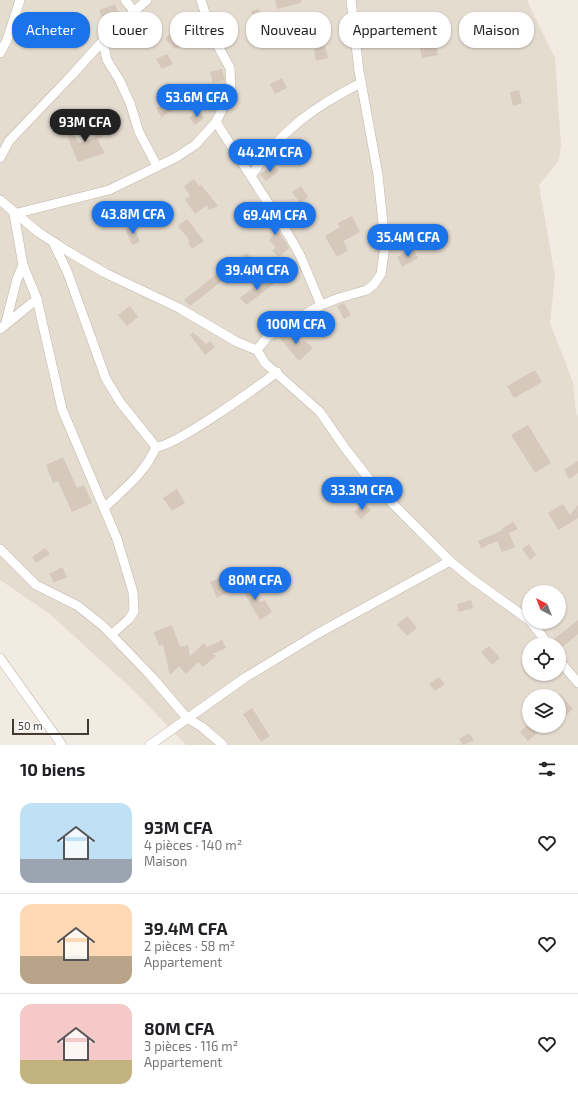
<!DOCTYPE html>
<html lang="fr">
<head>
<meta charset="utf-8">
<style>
	:root { --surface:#fff; --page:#f6f6f6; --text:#202124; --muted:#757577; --line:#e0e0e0; --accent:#1a73e8 }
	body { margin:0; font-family:"Exo 2",sans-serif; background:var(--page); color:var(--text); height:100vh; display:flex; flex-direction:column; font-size:15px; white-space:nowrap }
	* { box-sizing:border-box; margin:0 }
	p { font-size:13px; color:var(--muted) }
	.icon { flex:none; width:22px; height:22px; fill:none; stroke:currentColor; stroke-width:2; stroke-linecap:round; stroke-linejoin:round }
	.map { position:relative; height:745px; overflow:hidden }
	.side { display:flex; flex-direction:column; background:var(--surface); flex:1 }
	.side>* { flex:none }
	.banner { position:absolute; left:12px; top:12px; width:554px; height:36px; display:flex; gap:8px }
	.needle { width:26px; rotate:318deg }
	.fabs { position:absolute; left:522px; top:585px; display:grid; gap:8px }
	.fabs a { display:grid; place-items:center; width:44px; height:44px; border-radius:50%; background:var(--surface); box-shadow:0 1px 3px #0004; font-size:20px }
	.scale { position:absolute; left:12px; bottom:10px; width:77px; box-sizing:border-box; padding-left:4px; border:2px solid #423b33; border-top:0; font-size:11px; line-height:14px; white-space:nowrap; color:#423b33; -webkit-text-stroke:3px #fff; paint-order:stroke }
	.price { position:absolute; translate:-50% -34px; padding:0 9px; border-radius:14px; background:var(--accent); color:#fff; font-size:13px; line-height:26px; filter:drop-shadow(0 1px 2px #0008) }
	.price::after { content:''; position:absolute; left:50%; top:24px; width:12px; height:9px; margin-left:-6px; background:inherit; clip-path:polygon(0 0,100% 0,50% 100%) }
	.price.selected { background:#222; color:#fff }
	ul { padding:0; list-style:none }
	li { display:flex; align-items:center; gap:12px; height:100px; padding:0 20px }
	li+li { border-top:1px solid var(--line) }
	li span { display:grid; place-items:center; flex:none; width:112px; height:80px; border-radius:12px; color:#555 }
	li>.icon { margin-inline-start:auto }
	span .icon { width:48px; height:48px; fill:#fffc; stroke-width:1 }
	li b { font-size:17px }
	h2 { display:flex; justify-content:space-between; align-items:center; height:48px; padding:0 20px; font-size:17px }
	.tag { padding:0 14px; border-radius:16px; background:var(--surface); box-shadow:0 1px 3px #0004; font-size:14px; line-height:36px }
	.tag.selected { background:var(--accent); color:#fff }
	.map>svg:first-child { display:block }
</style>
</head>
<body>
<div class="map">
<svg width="578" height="745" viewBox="0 0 578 745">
	<rect width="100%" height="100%" fill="#f1ebe2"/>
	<path fill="#e5dcd0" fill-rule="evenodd" d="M0 0H528V3L555 58 561 145 559 160 539 185 555 276 550 323 573 382 576 413 578 417V745H186L133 690 50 614 0 580ZM529 592H559V622H529ZM529 644H559V674H529ZM529 696H559V726H529Z"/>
	<g fill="#d6c8ba">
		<polygon points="275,0 301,0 301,3 277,9"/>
		<polygon points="115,4 120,17 115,21 105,25 99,10"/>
		<polygon points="259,9 261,18 260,35 257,35 251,11"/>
		<polygon points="190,26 195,41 175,49 165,39 173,31"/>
		<polygon points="435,39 438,55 422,58 419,43"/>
		<polygon points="325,46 328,58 316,61 314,49"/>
		<polygon points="167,54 173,64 162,69 156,59"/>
		<polygon points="222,69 225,80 213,83 210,72"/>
		<polygon points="282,78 287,88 275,94 270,84"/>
		<polygon points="519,90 522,103 513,106 510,92"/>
		<polygon points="166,102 172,110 162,117 156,109"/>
		<polygon points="199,111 204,118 195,125 189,118"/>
		<polygon points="66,119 79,143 95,137 90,124 97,121 103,137 97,139 105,153 78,162 61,121"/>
		<polygon points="274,164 279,171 266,181 260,174"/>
		<polygon points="194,179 199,186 201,185 218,206 209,210 207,205 195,214 185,200 190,196 184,186"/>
		<polygon points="301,186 308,197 300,203 292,192"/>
		<polygon points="244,201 256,217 249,222 237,207"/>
		<polygon points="164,205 166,212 148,223 144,216"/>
		<polygon points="264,208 289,248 279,257 272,251 276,247 269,240 276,233 267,219 264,222 258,215"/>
		<polygon points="352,216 360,232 343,241 348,250 337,257 325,236 340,227 338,223"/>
		<polygon points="187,219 204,241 192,249 188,242 190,241 178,226"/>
		<polygon points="133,225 140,242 132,245 125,229"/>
		<polygon points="413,248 418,258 402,267 397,257"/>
		<polygon points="247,253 252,259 243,267 237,260"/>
		<polygon points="231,263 236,270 190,306 184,300"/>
		<polygon points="268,276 274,284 246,305 240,298"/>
		<polygon points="344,303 351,315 344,319 337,306"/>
		<polygon points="130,306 138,317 127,326 118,315"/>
		<polygon points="320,313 326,321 317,327 311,318"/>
		<polygon points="290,330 301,343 304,340 313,348 299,361 279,337"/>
		<polygon points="193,332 206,344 210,341 215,347 205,355 190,335"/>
		<polygon points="535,370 542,382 514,398 507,386"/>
		<polygon points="528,425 551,463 535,473 511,435"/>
		<polygon points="63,457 77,488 84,485 92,503 72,512 58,481 53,483 46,465"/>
		<polygon points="578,461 578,473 569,479 564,470"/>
		<polygon points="177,489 185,503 172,511 163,498"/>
		<polygon points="364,503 371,510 361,519 354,512"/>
		<polygon points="563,504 570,515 578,505 578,518 558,530 548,513"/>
		<polygon points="513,522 518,529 509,533 515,547 502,552 497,541 481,548 478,541 503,530 502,528"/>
		<polygon points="529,544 536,555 530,560 522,549"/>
		<polygon points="45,548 50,554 36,563 32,557"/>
		<polygon points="62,567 67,577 54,583 49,574"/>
		<polygon points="225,575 232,590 217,598 210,582"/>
		<polygon points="245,579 260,602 265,600 272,612 260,620 238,583"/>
		<polygon points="471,600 473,608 459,612 457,604"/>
		<polygon points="407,616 417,628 407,636 397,625"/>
		<polygon points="578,620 578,634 559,650 559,644 554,644 553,640"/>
		<polygon points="172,625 180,647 188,645 190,656 204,643 207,647 222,640 226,648 213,654 216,656 203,667 198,662 186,674 179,666 170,675 163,645 159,646 154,632"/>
		<polygon points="489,646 500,658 492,665 481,652"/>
		<polygon points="439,677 445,684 435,691 429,684"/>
		<polygon points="559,693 573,709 559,721"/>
		<polygon points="252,708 270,736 261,742 243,714"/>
		<polygon points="526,726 545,726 528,741 520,732"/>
		<polygon points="469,733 474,740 463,745 459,739"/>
	</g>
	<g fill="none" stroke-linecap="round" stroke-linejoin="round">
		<defs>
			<g id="minor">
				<polyline points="125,0 134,11"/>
				<polyline points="103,42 107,60 120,81 130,103 139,132 157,166"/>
				<polyline points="0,53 7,40 20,0"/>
				<polyline points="216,122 288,234 300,255 321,305"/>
				<polyline points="0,158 9,141 72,75 108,35 147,0"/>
				<path d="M251 176C281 130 313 107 361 83"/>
				<polyline points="0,200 38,232 69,252 105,273 179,308 237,342 257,350 265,363 320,412 345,448 373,484 450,561 472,579 529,620"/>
				<polyline points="14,214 23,265 37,299 62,409 117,539 133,592 134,611 129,619 112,634"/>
				<polyline points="14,214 109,190 175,158 195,145 216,122 231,91 230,68 212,35 201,0"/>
				<polyline points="53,242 67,271 106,379 120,402 156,447"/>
				<polyline points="6,322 17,279 23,265"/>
				<polyline points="0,329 37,299"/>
				<polyline points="257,350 268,336 321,305 339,298 367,290 374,284 381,274 385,246 383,223 378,175 359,71 351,0"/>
				<path d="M156 447C174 447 259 386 277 372"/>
				<path d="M104 508C124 489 145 473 156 447"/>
				<polyline points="0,549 36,585 78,606 103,626 151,676 187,718 202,727 223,745"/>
				<polyline points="531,622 548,644"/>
				<polyline points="0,658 62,745"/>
				<polyline points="559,660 578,683"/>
				<polyline points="150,745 246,677 317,634 450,561"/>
			</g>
		</defs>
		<use href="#minor" stroke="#bfb5a8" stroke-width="10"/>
		<use href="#minor" stroke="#fff" stroke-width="9"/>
	</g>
</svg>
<div class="fabs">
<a><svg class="needle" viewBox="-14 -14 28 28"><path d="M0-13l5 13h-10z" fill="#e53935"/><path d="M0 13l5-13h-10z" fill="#757577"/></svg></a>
<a><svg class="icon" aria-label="locate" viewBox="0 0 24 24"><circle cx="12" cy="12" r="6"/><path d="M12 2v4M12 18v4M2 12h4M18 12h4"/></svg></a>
<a><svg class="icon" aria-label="layers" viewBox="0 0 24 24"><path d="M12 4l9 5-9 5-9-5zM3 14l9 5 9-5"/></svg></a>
</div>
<div class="scale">50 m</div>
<b class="price" style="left:197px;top:118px">53.6M CFA</b>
<b class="price selected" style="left:85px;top:143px">93M CFA</b>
<b class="price" style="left:270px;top:173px">44.2M CFA</b>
<b class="price" style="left:133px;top:235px">43.8M CFA</b>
<b class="price" style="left:275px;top:236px">69.4M CFA</b>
<b class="price" style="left:408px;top:258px">35.4M CFA</b>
<b class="price" style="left:257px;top:291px">39.4M CFA</b>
<b class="price" style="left:296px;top:345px">100M CFA</b>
<b class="price" style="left:362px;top:511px">33.3M CFA</b>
<b class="price" style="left:255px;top:601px">80M CFA</b>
<div class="banner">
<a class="tag selected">Acheter</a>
<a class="tag">Louer</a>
<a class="tag">Filtres</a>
<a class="tag">Nouveau</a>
<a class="tag">Appartement</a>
<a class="tag">Maison</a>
</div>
</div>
<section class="side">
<h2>10 biens<svg class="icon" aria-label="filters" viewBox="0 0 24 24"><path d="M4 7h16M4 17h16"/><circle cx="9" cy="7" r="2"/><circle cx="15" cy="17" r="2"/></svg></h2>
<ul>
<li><span style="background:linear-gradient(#bfe0f5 70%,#9aa5b1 0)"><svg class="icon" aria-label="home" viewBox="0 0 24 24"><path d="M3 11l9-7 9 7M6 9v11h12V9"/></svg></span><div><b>93M CFA</b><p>4 pièces · 140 m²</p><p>Maison</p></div><svg class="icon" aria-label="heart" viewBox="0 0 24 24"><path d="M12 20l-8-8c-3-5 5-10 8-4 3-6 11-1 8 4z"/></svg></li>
<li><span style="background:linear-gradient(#ffd9b3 65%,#b9a48a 0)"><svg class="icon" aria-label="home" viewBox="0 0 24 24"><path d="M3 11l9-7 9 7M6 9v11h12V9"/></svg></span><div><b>39.4M CFA</b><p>2 pièces · 58 m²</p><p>Appartement</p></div><svg class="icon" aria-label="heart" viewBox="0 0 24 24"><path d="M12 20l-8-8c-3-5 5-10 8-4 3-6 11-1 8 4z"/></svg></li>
<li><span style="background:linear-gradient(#f6c9c9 70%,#c2b280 0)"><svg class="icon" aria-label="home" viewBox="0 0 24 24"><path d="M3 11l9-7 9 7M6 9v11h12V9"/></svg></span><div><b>80M CFA</b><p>3 pièces · 116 m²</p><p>Appartement</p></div><svg class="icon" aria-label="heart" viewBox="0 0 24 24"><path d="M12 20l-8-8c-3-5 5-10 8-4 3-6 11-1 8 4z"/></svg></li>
</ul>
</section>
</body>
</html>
